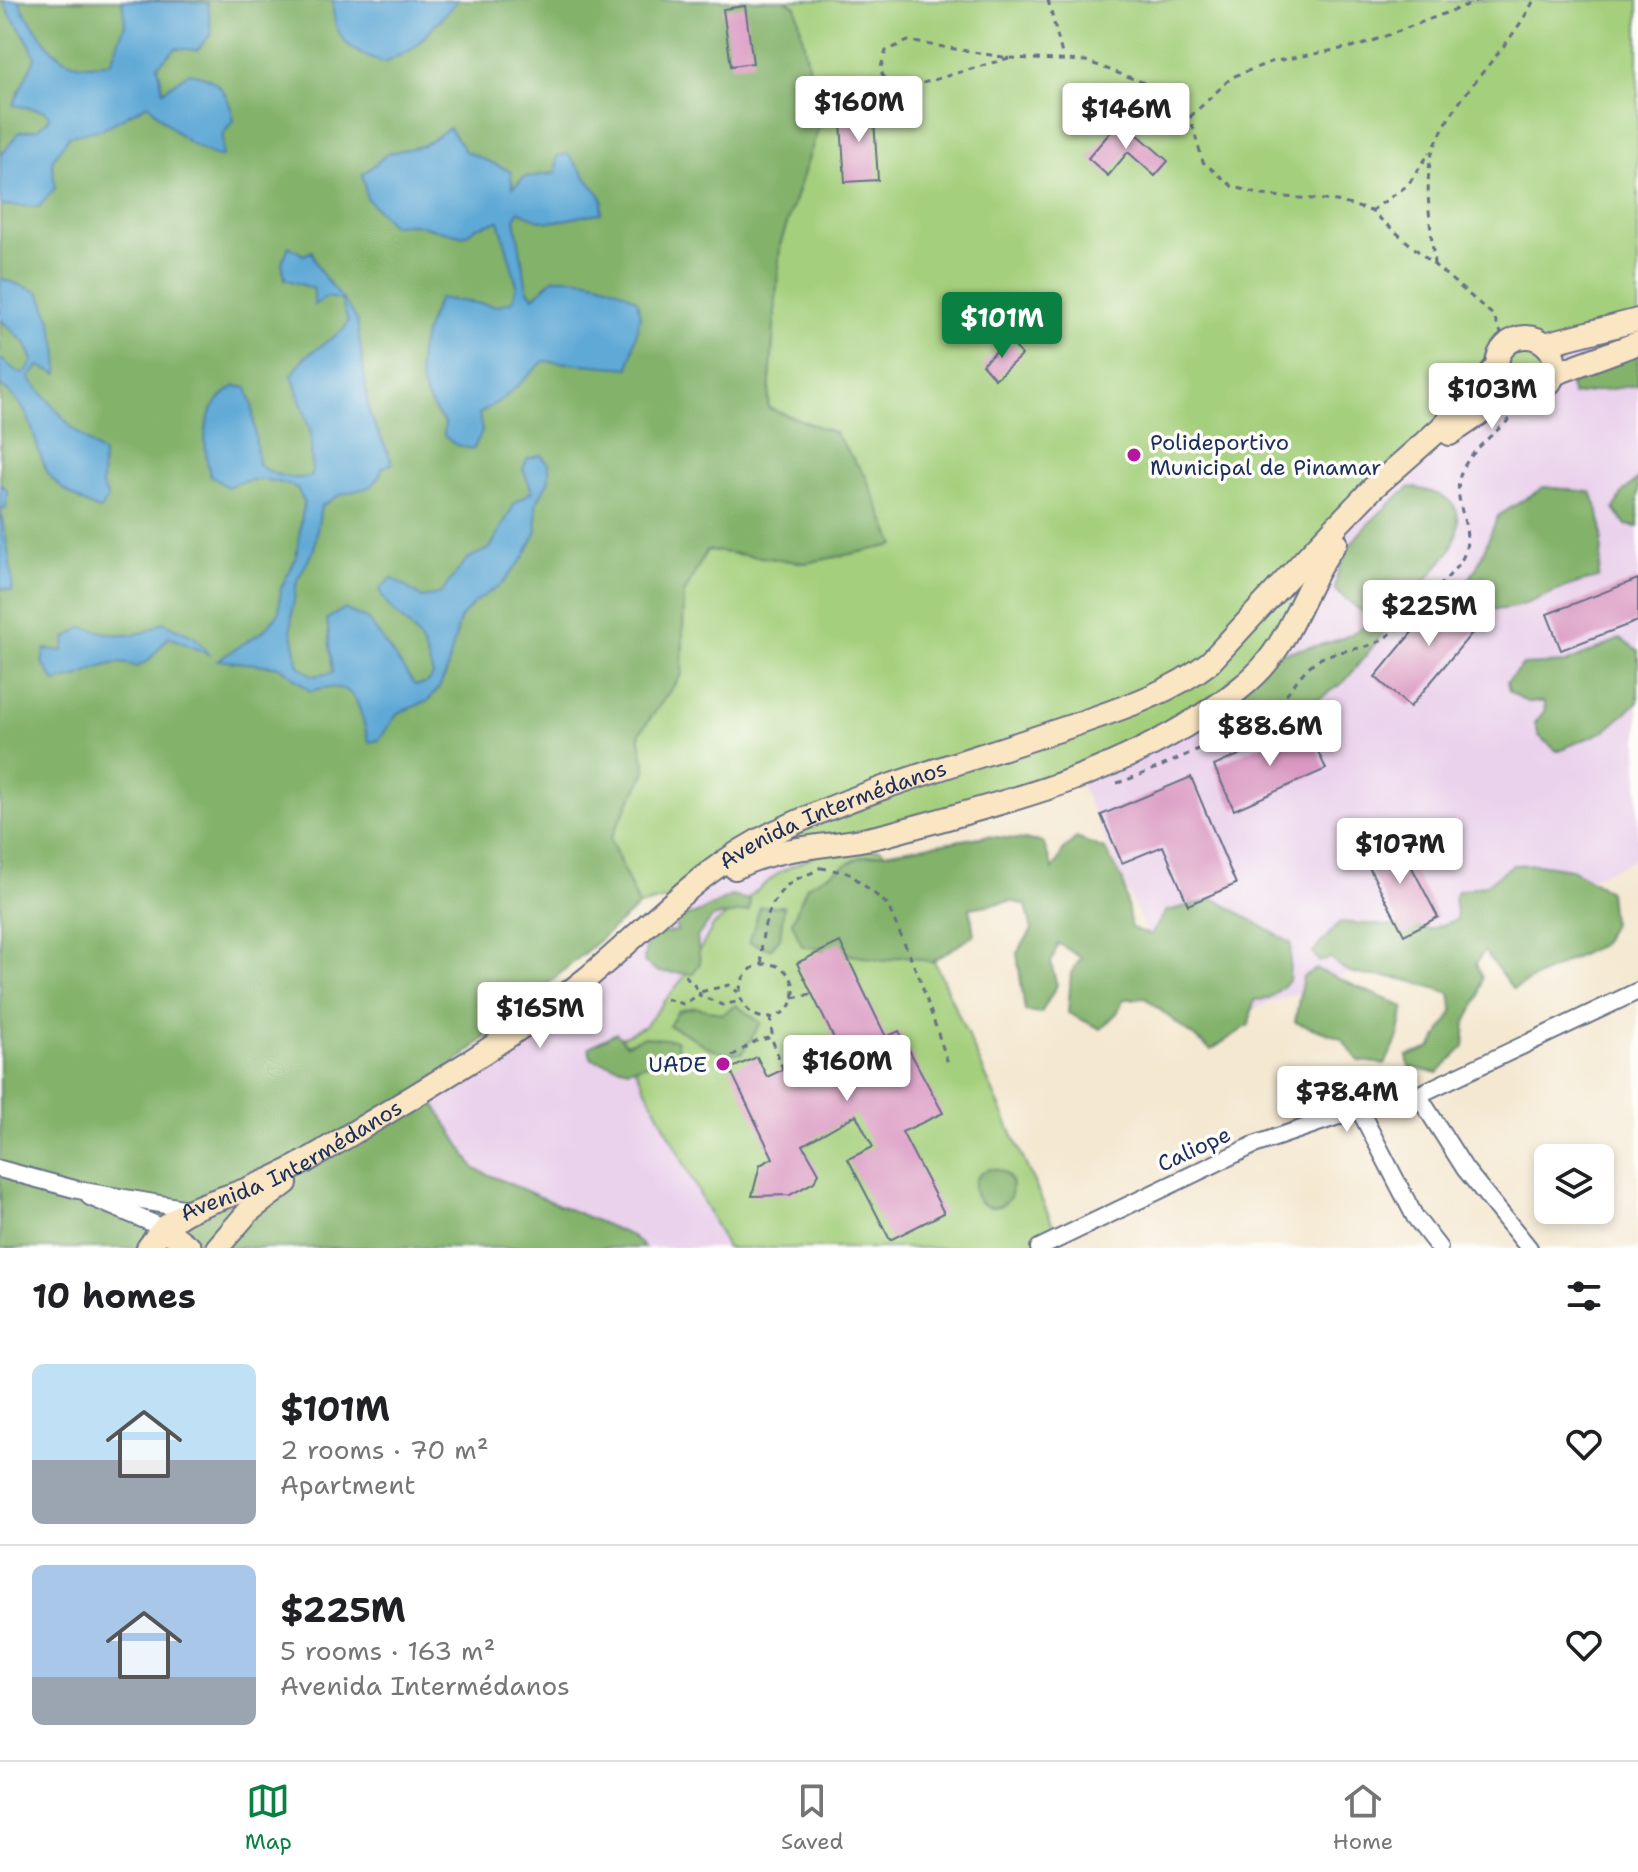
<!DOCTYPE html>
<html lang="en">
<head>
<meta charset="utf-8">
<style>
	:root { --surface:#fff; --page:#f2f2f2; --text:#202124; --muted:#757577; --line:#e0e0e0; --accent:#0b8043 }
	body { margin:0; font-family:"Shantell Sans",sans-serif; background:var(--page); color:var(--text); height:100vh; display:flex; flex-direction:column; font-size:30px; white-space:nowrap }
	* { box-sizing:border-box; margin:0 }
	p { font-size:26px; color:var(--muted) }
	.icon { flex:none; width:44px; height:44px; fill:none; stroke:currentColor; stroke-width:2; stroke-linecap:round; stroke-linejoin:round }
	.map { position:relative; height:1248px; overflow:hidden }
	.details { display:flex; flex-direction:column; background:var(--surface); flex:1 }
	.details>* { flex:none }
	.controls { position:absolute; left:1534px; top:1144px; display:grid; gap:16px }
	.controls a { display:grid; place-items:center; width:80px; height:80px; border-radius:12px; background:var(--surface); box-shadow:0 4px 12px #0003; font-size:40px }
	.price { position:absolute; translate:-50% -68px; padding:0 18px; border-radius:8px; background:#fff; color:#222; font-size:26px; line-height:52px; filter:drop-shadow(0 2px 4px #0008) }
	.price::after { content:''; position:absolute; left:50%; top:48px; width:24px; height:18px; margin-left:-12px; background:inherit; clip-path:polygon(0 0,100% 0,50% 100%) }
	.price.current { background:var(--accent); color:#fff }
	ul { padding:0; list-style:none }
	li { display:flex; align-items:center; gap:24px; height:200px; padding:0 32px }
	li+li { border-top:2px solid var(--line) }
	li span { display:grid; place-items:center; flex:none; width:224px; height:160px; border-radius:12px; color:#555 }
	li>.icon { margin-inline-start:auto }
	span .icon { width:96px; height:96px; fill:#fffc; stroke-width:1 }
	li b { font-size:34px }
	h2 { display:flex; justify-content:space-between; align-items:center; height:96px; padding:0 32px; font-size:34px }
	.menu { display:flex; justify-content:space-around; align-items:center; height:112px; border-top:2px solid var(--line); background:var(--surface); font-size:22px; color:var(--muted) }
	.menu a { display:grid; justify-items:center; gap:4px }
	.menu .current { color:var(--accent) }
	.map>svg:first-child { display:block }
</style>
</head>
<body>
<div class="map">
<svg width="1638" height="1248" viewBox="0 0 1638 1248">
	<rect width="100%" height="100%" fill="#fdfcf7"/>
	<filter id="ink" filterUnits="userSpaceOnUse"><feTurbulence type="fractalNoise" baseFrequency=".0125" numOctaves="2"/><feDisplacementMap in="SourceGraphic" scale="16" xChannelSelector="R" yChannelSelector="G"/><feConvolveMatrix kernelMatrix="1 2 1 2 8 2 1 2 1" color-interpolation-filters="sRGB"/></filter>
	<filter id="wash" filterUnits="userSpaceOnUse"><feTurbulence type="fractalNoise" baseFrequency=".006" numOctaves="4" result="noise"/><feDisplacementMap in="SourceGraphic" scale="32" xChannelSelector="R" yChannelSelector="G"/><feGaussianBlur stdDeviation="1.8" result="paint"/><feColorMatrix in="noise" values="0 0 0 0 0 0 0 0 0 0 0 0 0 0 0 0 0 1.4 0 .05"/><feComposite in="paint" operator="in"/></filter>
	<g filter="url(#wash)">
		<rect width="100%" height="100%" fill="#f4e8d1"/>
		<g fill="#ead1ec">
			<polygon points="1638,321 1638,853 1630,862 1452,935 1190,1033 1079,780 1329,552 1348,528 1445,439 1455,460 1447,439 1587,336"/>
			<polygon points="818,853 782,871 941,973 1059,1238 1039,1248 644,1248 632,1236 475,1169 424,1089 735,856"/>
		</g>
		<polygon fill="#a4cf7b" stroke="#607f6c" stroke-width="2" points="785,0 1638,0 1638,320 1626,323 1554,366 1550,382 1542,390 1522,395 1443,432 1354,512 1287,633 1164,738 824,853 880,849 894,860 913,914 1059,1238 1039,1248 727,1248 620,1038 645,1026 688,972 713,926 780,872 816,855 735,856 680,895 639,906 610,839 646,771 639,734 682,674 684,593 707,550 806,563 835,433 768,408 780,245 820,123 796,7"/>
		<g fill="#83b26b" stroke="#4f7064" stroke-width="2">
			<polygon points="0,0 785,0 796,6 820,123 780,245 768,408 835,433 866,477 895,545 806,563 707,550 684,594 682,674 639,734 646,771 610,839 639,906 425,1089 475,1169 632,1236 645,1248 0,1248"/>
			<polygon points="1638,355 1638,385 1573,395 1569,383 1612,362"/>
			<polygon points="1638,479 1638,527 1626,525 1614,509 1624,491"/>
			<path d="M1410 487C1451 494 1471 507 1450 551L1345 681 1313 703 1296 706H1237L1227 702 1224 688C1257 634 1340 663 1374 614L1361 611 1335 590C1338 543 1377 515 1410 487Z"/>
			<path d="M1544 487 1591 492C1605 523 1604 545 1598 578 1586 581 1573 584 1561 589 1532 601 1479 631 1466 583L1477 567 1498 516Z"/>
			<polygon points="1620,639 1638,651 1638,702 1605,731 1557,751 1539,736 1535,723 1545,710 1544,702 1527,702 1509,691 1507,682 1522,665 1566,663"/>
			<polygon points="986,836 1043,842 1053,870 1064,849 1076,838 1105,849 1123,881 1131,928 1151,935 1166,911 1215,899 1291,943 1289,981 1269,999 1254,1000 1249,1025 1211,1050 1145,998 1124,999 1117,1013 1101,1029 1068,1013 1071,973 1081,958 1058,943 1051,964 1057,985 1041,1013 1025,1011 1017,953 1032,930 1026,905 1011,901 970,908 974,935 932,962 904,956 885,961 802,946 792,922 807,886 860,857"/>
			<path d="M1538 864 1571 869 1609 891 1612 923 1602 944 1513 989 1484 951 1476 964 1482 978 1479 997 1466 1022 1464 1047 1438 1073 1409 1067 1407 1056 1431 1048 1453 1011 1450 993C1434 988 1418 982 1401 979 1374 973 1350 982 1331 958L1319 962 1313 952 1340 922 1431 929 1457 919 1454 898 1458 891 1485 885 1513 865Z"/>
			<polygon points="731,896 750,900 749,911 713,917 697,937 700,963 693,974 659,972 644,962 647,936 677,931 674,918 695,914"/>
			<polygon points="784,906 780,938 770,949 749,942 760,907"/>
			<polygon points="1316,969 1404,1007 1398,1038 1385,1064 1359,1061 1341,1038 1295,1022 1303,976"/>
			<path d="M736 1005 761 1023 742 1053C704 1056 702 1037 669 1026L678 1011 695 1007 723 1014Z"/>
			<polygon points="616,1033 626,1044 644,1037 676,1040 680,1056 628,1069 591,1059 589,1047"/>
			<circle cx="993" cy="1188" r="19"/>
		</g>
		<g fill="#5ea9d6" stroke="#3c6c9a" stroke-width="2">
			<path d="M3 0H20L22 9C50 46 58 75 111 62L125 24 122 0 208 3 211 34 197 50 176 48 158 65 163 91 188 73C218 76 229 93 234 121L223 134 222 157C190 149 170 128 148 104L103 129 69 136 52 161 55 188 39 207 0 205V157L19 132 38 129 50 118 45 111 13 105 35 58C28 32 9 20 3 0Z"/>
			<path d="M333 0H458L414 48 385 63C350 53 332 38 333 0Z"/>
			<path d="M449 128 465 151 510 171 513 187 525 177 556 173 557 156 568 154 603 199 601 213C563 217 555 231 519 211L515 219 527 289 534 297 554 278C587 277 609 282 637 300L640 317 629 368 544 361 504 398 479 414 482 432 473 449 456 445 444 436 445 423C406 381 417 347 439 298L497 306 513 301 517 285 499 221 477 227 464 236 413 224 392 225 367 199 362 175 388 153 422 146Z"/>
			<path d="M289 246 304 255 312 251C317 278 344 294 357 321L369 413 393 463 382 468C377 490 364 488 346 493 337 495 329 502 321 506L314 549 297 581 293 606 291 629 299 666 313 676 333 673 327 619 344 609 368 620 415 685 425 684 433 676C429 661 425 647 416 634 404 618 385 610 380 589L392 578 423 598 441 593 467 559 490 548 515 503 532 491 523 469 527 459 541 455 549 464V480L536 504 537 531 524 557 503 583 474 603 460 619 446 674 438 689 428 701 398 713 379 740 369 742C357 702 358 678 310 691L281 667 218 660 263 631 279 613 281 588 296 558 304 502 297 488C273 479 251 476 227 487L210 475C201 441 202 406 235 386L247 388 252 404 258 464C273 476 293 481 312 476L311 434 292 375 304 358 344 329 348 321 341 300 327 297 314 305V289L285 279 282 262Z"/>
			<path d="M0 278 39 292C50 311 61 352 58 374L39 366 29 378 72 428 103 454 102 486 108 498 100 510C86 506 55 486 48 473 30 439 37 410 0 386V358L17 372 25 373 33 361 26 344 0 319Z"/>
			<path d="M0 483 7 490 6 509 0 508C3 526 15 578 12 591L0 588Z"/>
			<path d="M163 622 196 638 208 654 169 637 148 661 137 667C114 658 103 667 81 675 73 679 64 679 55 682L42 662 45 649 63 651 66 638 83 627C112 635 137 642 163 622Z"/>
		</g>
		<g id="blocks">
			<g fill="#da99c2">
				<polygon points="745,6 753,63 731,66 723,9"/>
				<polygon points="873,105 878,180 845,182 840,108"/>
				<polygon points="1121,120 1168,161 1155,176 1128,152 1108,176 1088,158"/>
				<polygon points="1009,340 1022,355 995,379 982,364"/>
				<polygon points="1638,579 1638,621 1561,650 1547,614"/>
				<polygon points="1447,590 1483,620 1410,707 1375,677"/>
				<polygon points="1306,725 1326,769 1234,810 1214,766"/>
				<polygon points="1191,777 1236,884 1188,905 1163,846 1122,863 1101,815"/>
				<polygon points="1396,837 1438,917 1404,935 1362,854"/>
				<polygon points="840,942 886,1037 899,1031 943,1113 902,1132 944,1213 890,1240 848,1159 873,1147 856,1115 803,1145 819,1173 814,1182 790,1195 752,1196 760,1165 773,1158 730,1069 757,1057 767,1077 797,1063 806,1081 832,1068 830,1064 843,1057 797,963"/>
			</g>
		</g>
	</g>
	<g filter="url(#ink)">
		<use href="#blocks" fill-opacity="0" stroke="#677086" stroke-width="2"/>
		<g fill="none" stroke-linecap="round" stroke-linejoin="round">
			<defs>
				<g id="street">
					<polyline points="1418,1095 1465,1169 1529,1248"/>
					<polyline points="1359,1109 1415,1217 1439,1248"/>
					<polyline points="0,1169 78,1190 189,1209"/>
					<polyline points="90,1197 164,1228"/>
					<polyline points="1039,1248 1254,1145 1359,1109 1418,1095 1638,991"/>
				</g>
				<g id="secondary">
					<circle cx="1526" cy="366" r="29"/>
					<polyline points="1545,344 1638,320"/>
					<polyline points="1554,374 1638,343"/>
					<polyline points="1450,434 1512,392"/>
					<path d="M735 868C783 843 839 848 889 834 994 805 1090 783 1185 726 1212 709 1240 692 1262 668 1295 631 1306 581 1336 542"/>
					<polyline points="164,1228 190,1248"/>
					<path id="s1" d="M148 1248C178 1203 213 1205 257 1185 280 1176 302 1164 323 1151 412 1097 504 1045 586 979 647 929 702 866 775 832 867 788 968 761 1065 728 1114 711 1168 695 1210 662L1319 544 1373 488 1441 428 1496 367"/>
					<polyline points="217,1248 248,1212 286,1183"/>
				</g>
			</defs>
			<use href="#street" stroke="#677086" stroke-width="20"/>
			<use href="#secondary" stroke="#677086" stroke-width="26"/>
			<g stroke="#677086" stroke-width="3" stroke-dasharray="6 6" stroke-linecap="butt">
				<polyline points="1048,0 1063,58"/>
				<polyline points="1009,58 909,87 887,82 880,70 886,51 908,41 1009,58 1086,61 1163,90 1190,117 1203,162 1232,186 1261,195 1337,201 1371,211 1493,315 1506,344"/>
				<polyline points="1190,117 1232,77 1271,62 1362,45 1480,0"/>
				<polyline points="1371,211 1408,185 1430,152"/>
				<path d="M1434 264C1432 233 1422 177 1434 148 1456 92 1507 53 1534 0"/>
				<polyline points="1521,410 1552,392"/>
				<path d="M1117 783C1155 772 1244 729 1275 705 1290 694 1298 675 1312 664 1332 648 1360 652 1380 641 1397 632 1453 575 1462 559 1477 530 1452 506 1460 476 1467 453 1495 433 1512 417"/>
				<polyline points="821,868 849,873 887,904 919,977 949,1066"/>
				<path d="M762 963C759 936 768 897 793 881 802 876 814 873 821 867"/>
				<circle cx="767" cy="991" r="27"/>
				<polyline points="685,975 700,992 729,985 738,992"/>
				<polyline points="700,992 699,995 722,1005 741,1001"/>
				<polyline points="793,998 812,994"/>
				<polyline points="666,999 683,1004 699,995"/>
				<polyline points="770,1017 773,1042 783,1069"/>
				<polyline points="732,1056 756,1041 773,1037"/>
			</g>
			<use href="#street" stroke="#fff" stroke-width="16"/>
			<use href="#secondary" stroke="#fbe6c4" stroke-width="22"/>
		</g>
	</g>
	<g fill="#b5179e" stroke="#fdfcf7" stroke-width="3">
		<circle cx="1134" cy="455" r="8"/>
		<circle cx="723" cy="1064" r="8"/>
	</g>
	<g text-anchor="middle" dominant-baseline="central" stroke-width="7" stroke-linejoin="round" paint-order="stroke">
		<g font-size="22" fill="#1b2f5e" stroke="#fdfcf7" text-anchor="start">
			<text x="1150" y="442">Polideportivo<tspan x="1150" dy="25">Municipal de Pinamar</tspan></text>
			<text x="707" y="1064" text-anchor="end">UADE</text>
		</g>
		<g font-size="22" fill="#1b2f5e" stroke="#fdfcf7">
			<text stroke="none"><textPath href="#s1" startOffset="818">Avenida Intermédanos</textPath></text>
			<text transform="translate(1194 1149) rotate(-25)">Caliope</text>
			<text stroke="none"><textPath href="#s1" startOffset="170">Avenida Intermédanos</textPath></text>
		</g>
	</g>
</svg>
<div class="controls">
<a><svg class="icon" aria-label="layers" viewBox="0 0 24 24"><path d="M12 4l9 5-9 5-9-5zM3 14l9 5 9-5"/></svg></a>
</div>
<b class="price" style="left:859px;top:144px">$160M</b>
<b class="price" style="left:1126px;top:151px">$146M</b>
<b class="price current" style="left:1002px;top:360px">$101M</b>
<b class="price" style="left:1492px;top:431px">$103M</b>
<b class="price" style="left:1429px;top:648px">$225M</b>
<b class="price" style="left:1270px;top:768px">$88.6M</b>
<b class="price" style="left:1400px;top:886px">$107M</b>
<b class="price" style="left:540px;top:1050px">$165M</b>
<b class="price" style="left:847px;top:1103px">$160M</b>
<b class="price" style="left:1347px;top:1134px">$78.4M</b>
</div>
<section class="details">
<h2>10 homes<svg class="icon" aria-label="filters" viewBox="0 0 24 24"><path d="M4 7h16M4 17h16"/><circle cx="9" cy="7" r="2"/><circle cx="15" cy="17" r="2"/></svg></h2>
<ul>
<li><span style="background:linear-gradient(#bfe0f5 60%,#9aa5b1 0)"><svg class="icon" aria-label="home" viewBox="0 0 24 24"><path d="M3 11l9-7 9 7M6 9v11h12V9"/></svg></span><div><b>$101M</b><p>2 rooms · 70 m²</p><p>Apartment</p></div><svg class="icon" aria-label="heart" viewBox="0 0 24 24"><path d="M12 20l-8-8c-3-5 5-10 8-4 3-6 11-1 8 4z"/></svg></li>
<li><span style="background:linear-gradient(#a9c7e8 70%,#9aa5b1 0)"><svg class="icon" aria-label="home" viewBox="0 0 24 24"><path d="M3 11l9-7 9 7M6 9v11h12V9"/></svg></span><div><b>$225M</b><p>5 rooms · 163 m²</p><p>Avenida Intermédanos</p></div><svg class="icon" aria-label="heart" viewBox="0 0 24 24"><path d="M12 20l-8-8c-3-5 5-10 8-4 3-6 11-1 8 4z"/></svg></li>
</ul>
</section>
<nav class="menu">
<a class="current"><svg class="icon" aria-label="map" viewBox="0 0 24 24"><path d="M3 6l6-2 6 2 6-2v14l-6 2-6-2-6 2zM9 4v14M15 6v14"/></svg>Map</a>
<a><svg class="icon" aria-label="saved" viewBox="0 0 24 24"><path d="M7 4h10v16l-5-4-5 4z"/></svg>Saved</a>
<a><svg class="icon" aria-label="home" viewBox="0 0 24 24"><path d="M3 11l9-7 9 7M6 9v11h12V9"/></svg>Home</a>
</nav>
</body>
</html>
